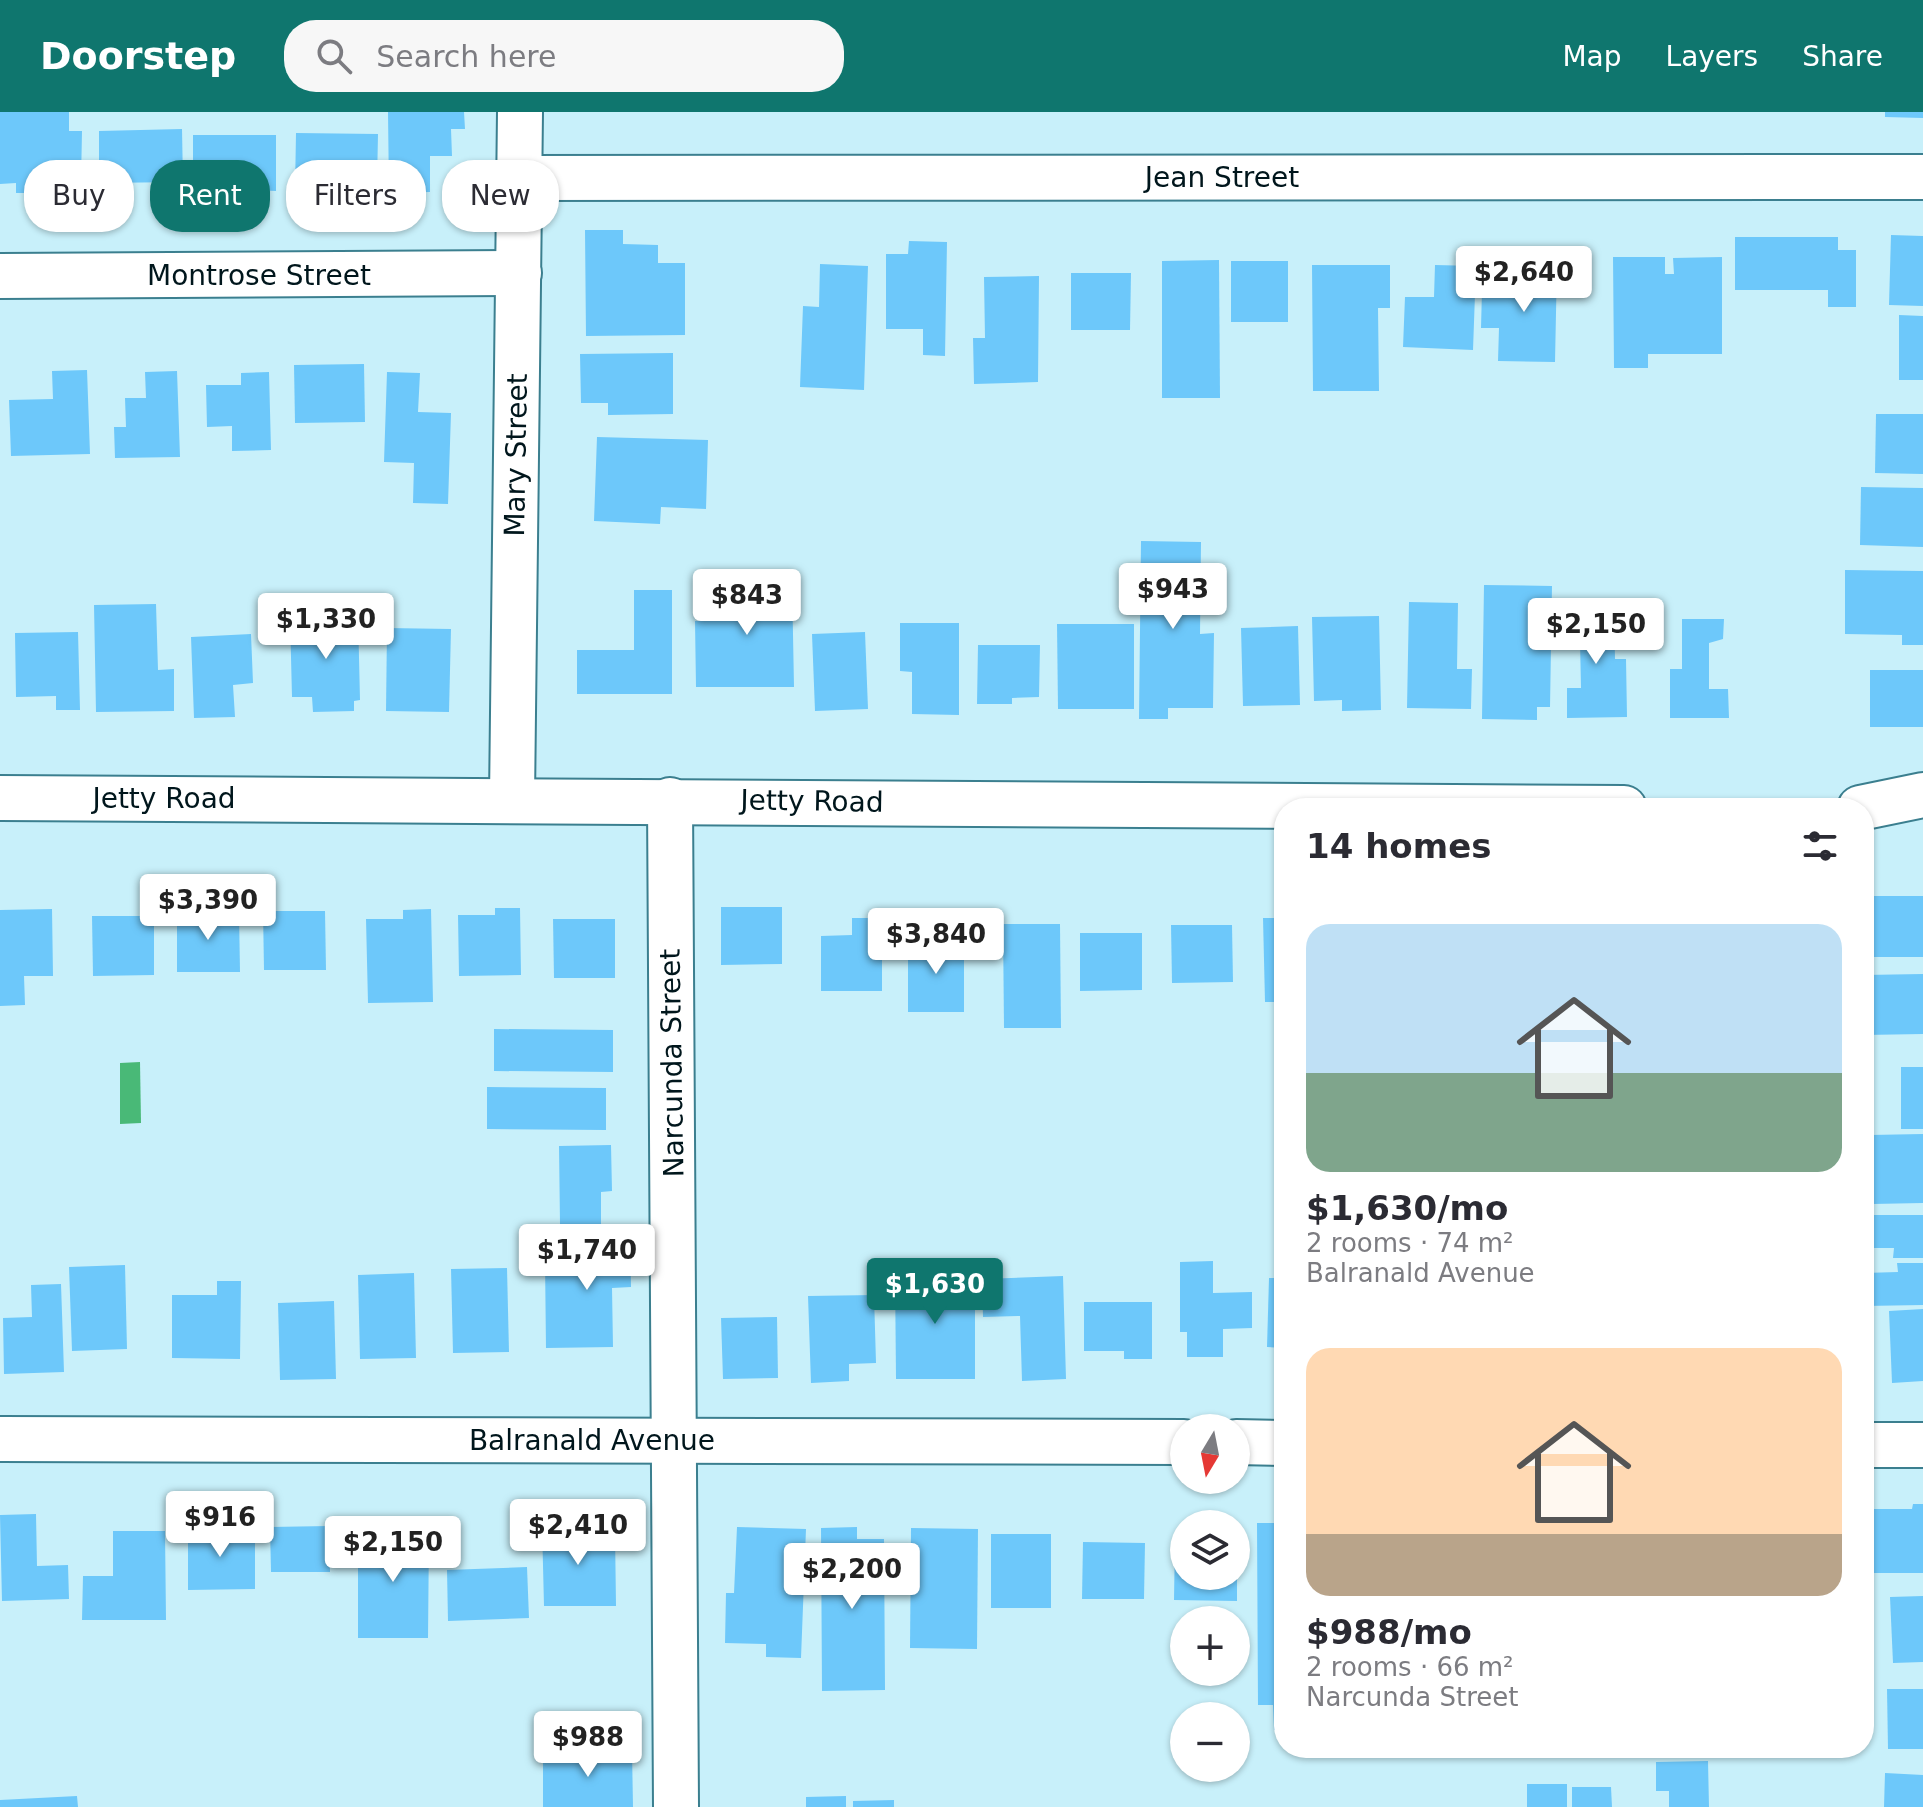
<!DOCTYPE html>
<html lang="en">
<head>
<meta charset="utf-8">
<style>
	:root { --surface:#fff; --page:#f7f7f7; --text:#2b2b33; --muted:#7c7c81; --accent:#0f766e }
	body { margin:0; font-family:"DejaVu Sans",sans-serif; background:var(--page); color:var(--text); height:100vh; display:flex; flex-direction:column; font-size:30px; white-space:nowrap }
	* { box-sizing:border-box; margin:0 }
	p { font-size:26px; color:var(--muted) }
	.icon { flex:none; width:44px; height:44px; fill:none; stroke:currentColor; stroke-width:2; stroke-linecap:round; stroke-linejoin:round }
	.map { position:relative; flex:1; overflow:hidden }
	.sheet { position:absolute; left:1274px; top:686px; width:600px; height:960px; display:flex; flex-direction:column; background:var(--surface); border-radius:32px; box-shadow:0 2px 6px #0004 }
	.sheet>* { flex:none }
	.hud { position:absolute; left:24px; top:48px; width:760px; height:72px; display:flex; gap:16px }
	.needle { width:52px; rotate:190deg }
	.fabs { position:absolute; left:1170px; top:1302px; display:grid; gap:16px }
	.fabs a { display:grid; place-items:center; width:80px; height:80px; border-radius:50%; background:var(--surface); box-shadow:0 2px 6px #0004; font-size:40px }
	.price { position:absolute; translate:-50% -68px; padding:0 18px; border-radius:8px; background:#fff; color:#222; font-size:26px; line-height:52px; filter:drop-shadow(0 2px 4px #0008) }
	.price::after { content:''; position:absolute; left:50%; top:48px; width:24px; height:18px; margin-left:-12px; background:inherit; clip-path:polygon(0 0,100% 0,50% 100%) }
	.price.active { background:var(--accent); color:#fff }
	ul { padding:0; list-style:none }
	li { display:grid; align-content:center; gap:16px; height:424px; padding:0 32px }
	li span { display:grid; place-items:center; height:248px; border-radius:24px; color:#555 }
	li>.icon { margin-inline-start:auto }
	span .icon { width:144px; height:144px; fill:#fffc; stroke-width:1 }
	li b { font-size:34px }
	h2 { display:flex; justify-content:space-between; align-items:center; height:96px; padding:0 32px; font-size:34px }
	.tag { padding:0 28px; border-radius:32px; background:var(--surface); box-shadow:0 2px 6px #0004; font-size:28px; line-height:72px }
	.tag.active { background:var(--accent); color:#fff }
	header { display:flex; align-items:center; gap:48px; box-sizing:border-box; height:112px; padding:0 40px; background:var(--accent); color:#fff }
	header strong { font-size:38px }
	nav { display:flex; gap:44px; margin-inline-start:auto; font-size:28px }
	.search { width:560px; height:72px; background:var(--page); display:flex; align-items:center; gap:20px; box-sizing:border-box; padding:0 28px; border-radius:32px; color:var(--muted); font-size:30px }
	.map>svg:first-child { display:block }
</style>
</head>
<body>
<header>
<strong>Doorstep</strong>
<div class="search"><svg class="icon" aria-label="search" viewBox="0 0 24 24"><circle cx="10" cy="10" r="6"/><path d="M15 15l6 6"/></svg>Search here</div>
<nav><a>Map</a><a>Layers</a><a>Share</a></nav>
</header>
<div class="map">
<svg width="1923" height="1695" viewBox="0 0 1923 1695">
	<rect width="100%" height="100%" fill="#c8f0fa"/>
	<polygon fill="#49b977" points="140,950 141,1011 120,1012 120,951"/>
	<g fill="#6dc8fa">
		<polygon points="0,0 69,0 69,19 82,19 81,70 52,70 52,81 16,81 16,71 0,72"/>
		<polygon points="388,0 464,0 465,17 451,17 452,44 430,44 430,80 389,81"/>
		<polygon points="1885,0 1923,0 1923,6 1885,5"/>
		<polygon points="182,17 183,70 99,71 99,19"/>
		<polygon points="296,21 378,22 377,72 357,71 356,91 317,90 317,78 295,78"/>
		<polygon points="193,23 276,23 276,79 252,78 252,93 193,93"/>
		<polygon points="585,118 623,118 623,132 658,133 658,151 685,151 685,223 586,224"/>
		<polygon points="1891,123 1923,124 1923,194 1889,193"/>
		<polygon points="1735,125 1838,125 1838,138 1856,138 1856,195 1828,195 1828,178 1735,178"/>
		<polygon points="909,129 947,130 945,244 923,243 923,217 886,217 886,142 908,142"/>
		<polygon points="1613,145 1665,145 1665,162 1674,162 1673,146 1722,145 1722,242 1648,242 1648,256 1614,256"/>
		<polygon points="1219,148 1220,286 1162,286 1162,149"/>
		<rect x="1231" y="149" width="57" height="61"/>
		<polygon points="1510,151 1557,152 1555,250 1498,249 1499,216 1481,216 1482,178 1509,179"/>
		<polygon points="820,152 868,154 864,278 800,275 803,194 819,195"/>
		<polygon points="1312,153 1390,153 1390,196 1378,196 1379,279 1313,279"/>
		<polygon points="1435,153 1476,154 1473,238 1403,235 1405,185 1434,185"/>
		<polygon points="1071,161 1131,161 1130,218 1071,218"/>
		<polygon points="1039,164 1038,270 974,272 973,226 985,226 984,165"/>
		<polygon points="1899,203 1923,204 1923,268 1899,268"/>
		<polygon points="673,241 673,302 608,303 608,291 581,291 580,242"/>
		<polygon points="364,252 365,310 295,311 294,253"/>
		<polygon points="87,258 90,342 11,344 9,288 53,287 52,259"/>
		<polygon points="177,259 180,345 115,346 114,315 126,315 125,286 146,286 145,260"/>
		<polygon points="269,260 271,338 232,339 232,314 207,315 206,273 241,273 241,261"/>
		<polygon points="387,260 420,261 418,300 451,301 448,392 413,391 414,351 384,350"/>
		<polygon points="1876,302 1923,302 1923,362 1875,361"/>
		<polygon points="597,325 708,328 706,397 661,395 660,412 594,409"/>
		<polygon points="1861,375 1923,376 1923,435 1860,433"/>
		<polygon points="1141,429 1201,430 1200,522 1214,521 1213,596 1168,596 1168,607 1139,607"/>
		<polygon points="1845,458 1923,459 1923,533 1902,533 1902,523 1845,522"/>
		<polygon points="792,470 794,575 696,575 695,509 713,509 712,472"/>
		<polygon points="1484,473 1552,474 1550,595 1537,595 1537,608 1482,607"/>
		<polygon points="634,478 672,478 672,582 577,582 577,538 634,538"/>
		<polygon points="1409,490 1458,491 1457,557 1472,557 1471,597 1407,596"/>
		<polygon points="156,492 158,558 174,557 174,599 96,600 94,493"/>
		<polygon points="1614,496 1615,547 1626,547 1627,605 1567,606 1567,576 1581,576 1580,529 1566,529 1565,497"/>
		<polygon points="358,503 360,588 354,589 354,599 313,600 312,585 292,585 290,505"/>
		<polygon points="1379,504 1381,598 1342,599 1342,588 1314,589 1312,505"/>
		<polygon points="1682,507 1724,507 1723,527 1709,531 1709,577 1728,577 1729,606 1670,606 1670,557 1682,557"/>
		<polygon points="900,511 959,511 959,603 912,602 912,560 900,559"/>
		<polygon points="1057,512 1134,512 1134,597 1058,597"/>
		<polygon points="1298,514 1300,593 1243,594 1241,516"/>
		<polygon points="387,516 451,517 449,600 386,599"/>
		<polygon points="78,520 80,598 56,598 56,584 16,585 15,521"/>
		<polygon points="865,520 868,597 815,599 812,522"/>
		<polygon points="251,522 253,571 233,573 235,605 194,606 191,525"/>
		<polygon points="978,533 1040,533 1039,585 1012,586 1012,592 977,592"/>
		<rect x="1870" y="558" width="53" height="57"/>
		<polygon points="1870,784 1923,784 1923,845 1864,845 1864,816 1870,816"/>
		<polygon points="721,795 782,795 782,852 721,853"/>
		<polygon points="495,796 520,796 521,863 459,864 458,803 495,803"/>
		<polygon points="52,797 53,864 24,864 25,893 0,894 0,798"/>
		<polygon points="431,797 433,890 368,891 366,807 403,807 403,798"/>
		<polygon points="263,799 325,799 326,858 264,858"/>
		<polygon points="239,800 240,860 177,860 177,801"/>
		<polygon points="92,804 154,804 154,863 93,864"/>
		<polygon points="852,806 882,806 882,879 821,879 821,824 852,823"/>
		<polygon points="1263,806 1284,806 1284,890 1265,890"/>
		<polygon points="553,807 615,807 615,866 554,866"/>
		<polygon points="1003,812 1060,812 1061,916 1004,916"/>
		<polygon points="1171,813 1232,813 1233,870 1172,871"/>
		<polygon points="1080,821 1142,821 1142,878 1080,879"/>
		<rect x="908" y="827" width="56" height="73"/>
		<polygon points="1923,862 1923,922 1864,923 1864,863"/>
		<polygon points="494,917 613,918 613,960 494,959"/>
		<rect x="1901" y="955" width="22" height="62"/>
		<polygon points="487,975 606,976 606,1018 487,1017"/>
		<polygon points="1923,1022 1923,1091 1872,1092 1870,1023"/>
		<polygon points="611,1033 612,1079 601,1080 601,1112 560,1112 559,1034"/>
		<polygon points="1864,1103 1923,1103 1923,1146 1893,1146 1894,1136 1864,1136"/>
		<polygon points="594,1116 630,1116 631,1175 612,1176 613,1235 546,1236 545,1148 595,1147"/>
		<polygon points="1213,1149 1213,1181 1252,1180 1252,1216 1223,1217 1223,1245 1187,1245 1187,1220 1180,1220 1180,1150"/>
		<polygon points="1897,1151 1923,1151 1923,1193 1864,1194 1864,1161 1898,1160"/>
		<polygon points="125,1153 127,1237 72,1239 69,1155"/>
		<polygon points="507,1156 509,1240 453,1241 451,1157"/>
		<polygon points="414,1161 416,1246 360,1247 358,1163"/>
		<polygon points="895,1161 975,1161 975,1267 896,1267"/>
		<polygon points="1063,1164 1066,1267 1022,1269 1020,1204 983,1205 982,1167"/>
		<polygon points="1269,1166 1284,1166 1284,1236 1267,1235"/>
		<polygon points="217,1169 241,1169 240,1247 172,1246 172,1183 217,1183"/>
		<polygon points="61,1172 64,1260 4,1262 3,1206 32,1205 31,1173"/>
		<polygon points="874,1183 876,1251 849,1252 849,1269 811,1271 808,1184"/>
		<polygon points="334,1189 336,1267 280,1268 278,1191"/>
		<polygon points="1084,1190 1152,1190 1152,1247 1124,1247 1124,1239 1084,1239"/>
		<polygon points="1923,1197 1923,1269 1892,1271 1889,1199"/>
		<polygon points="777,1205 778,1266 723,1267 721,1206"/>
		<polygon points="1864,1379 1871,1379 1870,1397 1912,1397 1913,1392 1923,1392 1923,1461 1864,1461"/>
		<polygon points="36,1402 37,1454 68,1453 69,1487 2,1489 0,1403"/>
		<polygon points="188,1411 221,1411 221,1422 255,1422 255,1477 188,1478"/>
		<polygon points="1257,1411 1284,1411 1284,1618 1274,1618 1273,1593 1258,1593"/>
		<polygon points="376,1413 404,1413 404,1422 429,1421 428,1526 358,1526 358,1421 377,1421"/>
		<polygon points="542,1413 580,1413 581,1421 615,1420 616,1494 544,1494"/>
		<polygon points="329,1414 330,1460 271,1460 270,1415"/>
		<polygon points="737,1415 806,1417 801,1546 766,1545 766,1532 725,1531 726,1481 734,1481"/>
		<polygon points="857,1415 857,1427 884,1427 885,1578 822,1579 821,1416"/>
		<polygon points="911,1416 978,1417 977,1537 910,1536"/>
		<polygon points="113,1419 165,1419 166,1508 82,1508 83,1464 113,1464"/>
		<rect x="991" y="1422" width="60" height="74"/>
		<polygon points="1175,1426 1184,1426 1184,1464 1237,1464 1237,1489 1174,1488"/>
		<polygon points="1083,1430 1145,1431 1144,1487 1082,1487"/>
		<polygon points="527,1455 529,1506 448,1509 447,1458"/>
		<polygon points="1923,1484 1923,1550 1893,1551 1890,1485"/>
		<polygon points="1887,1577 1923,1577 1923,1637 1888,1637"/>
		<polygon points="543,1639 632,1639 633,1695 543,1695"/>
		<polygon points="1708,1649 1709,1695 1669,1695 1669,1679 1656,1679 1656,1650"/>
		<polygon points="1885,1661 1923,1663 1923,1695 1884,1695"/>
		<rect x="1527" y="1672" width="40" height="23"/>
		<polygon points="1572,1675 1611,1675 1612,1695 1572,1695"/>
		<polygon points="77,1684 78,1695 0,1695 0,1688"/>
		<polygon points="846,1684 846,1695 806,1695 806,1685"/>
		<polygon points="894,1688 894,1695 853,1695 853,1689"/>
	</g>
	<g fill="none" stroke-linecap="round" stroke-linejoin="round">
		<defs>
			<g id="street">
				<polyline points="521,66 1923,65"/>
				<polyline points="0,164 519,161"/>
				<polyline points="512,687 520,0"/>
				<polyline points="670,688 676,1695"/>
				<polyline points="0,1327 1184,1330"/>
				<polyline points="1236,1330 1284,1331"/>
				<polyline points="1864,1333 1923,1333"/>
			</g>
			<g id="secondary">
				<polyline points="0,686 1624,696"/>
				<polyline points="1860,696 1923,683"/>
			</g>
		</defs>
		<use href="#street" stroke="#3b7f8f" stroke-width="48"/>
		<use href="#secondary" stroke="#3b7f8f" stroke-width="48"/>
		<use href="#street" stroke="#fff" stroke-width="44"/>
		<use href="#secondary" stroke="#fff" stroke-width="44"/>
	</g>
	<g text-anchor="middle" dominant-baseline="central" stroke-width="6" stroke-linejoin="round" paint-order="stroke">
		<g font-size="28" fill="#00161c" stroke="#fff">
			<text x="1222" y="65">Jean Street</text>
			<text x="259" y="163">Montrose Street</text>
			<text transform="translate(516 343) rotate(-89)">Mary Street</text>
			<text x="164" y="686">Jetty Road</text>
			<text transform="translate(812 689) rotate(1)">Jetty Road</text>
			<text transform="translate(672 951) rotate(-91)">Narcunda Street</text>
			<text x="592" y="1328">Balranald Avenue</text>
		</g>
	</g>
</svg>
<div class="fabs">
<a><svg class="needle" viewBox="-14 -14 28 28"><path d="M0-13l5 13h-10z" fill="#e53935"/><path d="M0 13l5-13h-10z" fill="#7c7c81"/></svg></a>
<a><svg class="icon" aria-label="layers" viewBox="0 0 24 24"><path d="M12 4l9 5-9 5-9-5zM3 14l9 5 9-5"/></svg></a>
<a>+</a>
<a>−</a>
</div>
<b class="price" style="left:1524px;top:202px">$2,640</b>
<b class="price" style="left:1173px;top:519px">$943</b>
<b class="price" style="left:747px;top:525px">$843</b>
<b class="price" style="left:326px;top:549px">$1,330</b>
<b class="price" style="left:1596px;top:554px">$2,150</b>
<b class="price" style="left:208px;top:830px">$3,390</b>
<b class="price" style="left:936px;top:864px">$3,840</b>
<b class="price" style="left:587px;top:1180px">$1,740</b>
<b class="price active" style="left:935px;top:1214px">$1,630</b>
<b class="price" style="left:220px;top:1447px">$916</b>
<b class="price" style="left:578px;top:1455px">$2,410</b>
<b class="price" style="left:393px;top:1472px">$2,150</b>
<b class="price" style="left:852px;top:1499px">$2,200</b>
<b class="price" style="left:588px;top:1667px">$988</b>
<div class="hud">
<a class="tag">Buy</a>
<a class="tag active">Rent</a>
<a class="tag">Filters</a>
<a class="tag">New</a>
</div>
<section class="sheet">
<h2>14 homes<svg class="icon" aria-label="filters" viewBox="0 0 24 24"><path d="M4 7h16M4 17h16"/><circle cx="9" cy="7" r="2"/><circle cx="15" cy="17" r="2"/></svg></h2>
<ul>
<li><span style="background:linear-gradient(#bfe0f5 60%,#7fa58c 0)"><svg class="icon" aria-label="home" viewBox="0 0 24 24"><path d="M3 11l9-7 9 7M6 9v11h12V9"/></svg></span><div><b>$1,630/mo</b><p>2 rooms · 74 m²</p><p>Balranald Avenue</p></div></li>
<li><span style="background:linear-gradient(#ffd9b3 75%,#b9a48a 0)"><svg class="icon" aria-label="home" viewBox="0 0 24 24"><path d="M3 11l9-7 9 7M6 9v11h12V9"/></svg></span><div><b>$988/mo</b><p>2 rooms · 66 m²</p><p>Narcunda Street</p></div></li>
</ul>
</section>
</div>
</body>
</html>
